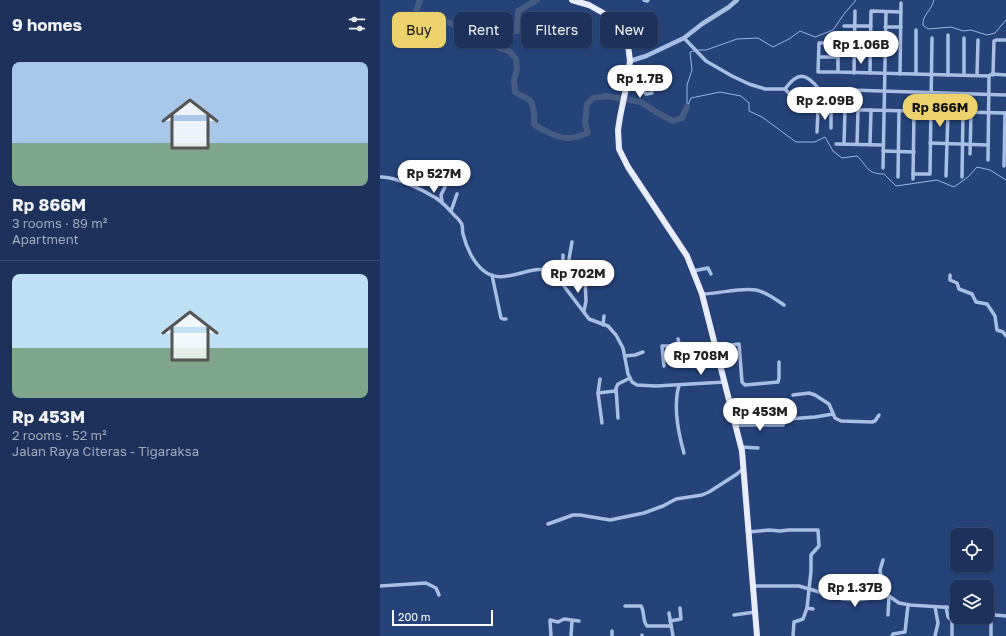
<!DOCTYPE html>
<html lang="en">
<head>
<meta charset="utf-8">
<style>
	:root { --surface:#1c325b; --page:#293e64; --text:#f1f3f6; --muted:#a0aabb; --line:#3a4d71; --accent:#ecd26d }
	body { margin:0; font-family:"Golos Text",sans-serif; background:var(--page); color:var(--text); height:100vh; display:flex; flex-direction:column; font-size:15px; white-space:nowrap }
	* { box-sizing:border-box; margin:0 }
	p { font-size:13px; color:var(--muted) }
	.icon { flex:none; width:22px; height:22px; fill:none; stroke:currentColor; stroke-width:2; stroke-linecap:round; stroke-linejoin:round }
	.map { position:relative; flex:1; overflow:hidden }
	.details { display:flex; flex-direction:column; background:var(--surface); width:380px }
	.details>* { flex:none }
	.guide { position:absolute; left:12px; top:12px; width:380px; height:36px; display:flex; gap:8px }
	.buttons { position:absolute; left:570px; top:528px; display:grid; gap:8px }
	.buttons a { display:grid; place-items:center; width:44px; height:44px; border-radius:8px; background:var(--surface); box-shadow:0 1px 3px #0004,0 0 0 1px var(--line); font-size:20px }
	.scale { position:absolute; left:12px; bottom:10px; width:101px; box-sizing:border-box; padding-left:4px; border:2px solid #fff; border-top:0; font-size:11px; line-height:14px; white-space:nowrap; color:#fff; -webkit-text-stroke:3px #254379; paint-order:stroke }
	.price { position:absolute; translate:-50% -34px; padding:0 9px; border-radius:14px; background:#fff; color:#222; font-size:13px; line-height:26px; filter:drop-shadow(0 1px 2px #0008) }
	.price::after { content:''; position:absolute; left:50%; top:24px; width:12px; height:9px; margin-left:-6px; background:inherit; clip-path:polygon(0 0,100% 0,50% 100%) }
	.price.on { background:var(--accent); color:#111 }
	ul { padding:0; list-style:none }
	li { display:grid; align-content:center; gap:8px; height:212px; padding:0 12px }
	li+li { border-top:1px solid var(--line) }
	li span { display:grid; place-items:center; height:124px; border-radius:8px; color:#555 }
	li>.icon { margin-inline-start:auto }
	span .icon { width:72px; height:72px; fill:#fffc; stroke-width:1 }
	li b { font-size:17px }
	h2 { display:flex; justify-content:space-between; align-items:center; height:48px; padding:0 12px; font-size:17px }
	.pill { padding:0 14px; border-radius:8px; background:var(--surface); box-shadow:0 1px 3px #0004,0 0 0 1px var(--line); font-size:14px; line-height:36px }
	.pill.on { background:var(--accent); color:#111 }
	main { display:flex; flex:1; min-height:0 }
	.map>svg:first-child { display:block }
</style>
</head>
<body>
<main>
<section class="details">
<h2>9 homes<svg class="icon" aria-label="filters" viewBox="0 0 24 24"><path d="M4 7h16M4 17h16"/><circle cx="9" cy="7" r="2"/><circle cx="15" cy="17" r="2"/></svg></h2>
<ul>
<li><span style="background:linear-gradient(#a9c7e8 65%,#7fa58c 0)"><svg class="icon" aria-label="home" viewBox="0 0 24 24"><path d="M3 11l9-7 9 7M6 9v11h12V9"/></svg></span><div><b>Rp 866M</b><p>3 rooms · 89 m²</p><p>Apartment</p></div></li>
<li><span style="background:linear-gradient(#bfe0f5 60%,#7fa58c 0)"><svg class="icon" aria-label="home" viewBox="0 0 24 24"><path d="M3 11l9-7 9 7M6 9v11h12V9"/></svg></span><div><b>Rp 453M</b><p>2 rooms · 52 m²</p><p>Jalan Raya Citeras - Tigaraksa</p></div></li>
</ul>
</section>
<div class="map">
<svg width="626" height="636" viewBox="0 0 626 636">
	<rect width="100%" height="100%" fill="#254379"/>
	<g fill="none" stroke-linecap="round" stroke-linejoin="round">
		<g stroke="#9cb7e4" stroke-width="1">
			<path d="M554 0C552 10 542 15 543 25L548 29 571 27 583 31 591 30 607 35 615 33 626 20"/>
			<polyline points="317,50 326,50 357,39 378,38 393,47 409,39 420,31 435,37 453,30 464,14 476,0"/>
			<polyline points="307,106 307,85 312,70 310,52 314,51"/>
			<path d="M307 107 311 98 340 92 361 96 369 103V111L382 117 416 142H435L445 137 453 151 462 158 477 156C488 166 486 174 504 174L516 186 557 180 574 187 588 177 597 167 610 170 626 180"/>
		</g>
		<g stroke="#455b82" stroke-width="6">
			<polyline points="39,0 40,1 36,11 37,16 44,24 57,26 67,22 76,25 90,23 98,28 108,23 114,22 116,24 111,29 112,32"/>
			<path d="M112 32 119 48 129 51 136 59 137 69 134 80 135 92 151 101 154 112V124C162 130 179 139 189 138 195 138 202 135 208 133L205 123 207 104 213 98 226 96 261 102 276 112 293 121 302 118 307 107"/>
			<path d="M112 32 119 30 120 24C128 18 132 24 135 31H137L138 11 157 0"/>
		</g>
		<g stroke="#a8bee3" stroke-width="3.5">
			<polyline points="264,0 267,1 268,0"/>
			<polyline points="464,26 491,26"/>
			<polyline points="505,27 521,27"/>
			<polyline points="304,38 326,61 352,76 369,84 385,89 405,89"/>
			<polyline points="505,42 520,43"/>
			<polyline points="439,57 458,57"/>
			<polyline points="458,72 458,43 439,43 438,72 458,72 609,76"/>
			<polyline points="474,73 475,11"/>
			<polyline points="490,73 491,11 521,12"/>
			<polyline points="520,74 521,3"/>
			<polyline points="536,74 536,30"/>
			<polyline points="568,75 568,35"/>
			<polyline points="584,75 584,38"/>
			<polyline points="597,75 598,40"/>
			<polyline points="613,75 614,41 616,40 626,40"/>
			<polyline points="246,88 261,89 266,94 272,93"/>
			<polyline points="405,89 417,102 423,103 431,99 439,89 626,95"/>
			<path d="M405 89C418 71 426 73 439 89"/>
			<polyline points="451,128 451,109"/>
			<polyline points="437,132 438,109 626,113"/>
			<polyline points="550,143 608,145"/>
			<polyline points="456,144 503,145"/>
			<polyline points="464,144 465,109"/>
			<polyline points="477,144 478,110"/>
			<polyline points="490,144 491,110"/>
			<polyline points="503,151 534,152"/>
			<polyline points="590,154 591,113"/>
			<polyline points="608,160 609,76 612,74 626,75"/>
			<polyline points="624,166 625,113"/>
			<polyline points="503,168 506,12"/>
			<polyline points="533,174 550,174 552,38"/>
			<polyline points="566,176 568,112"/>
			<path d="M0 177C15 176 43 190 56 198 63 203 69 209 74 215 77 218 81 221 82 225 83 228 82 231 83 234 86 246 93 263 104 271 124 288 155 260 174 273L209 319 228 326 236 335 243 348 248 374 252 382 257 385 276 386 345 382"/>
			<polyline points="518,177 519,111"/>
			<polyline points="582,177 583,112"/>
			<polyline points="533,179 534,111"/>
			<polyline points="62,202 61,195 65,187"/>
			<polyline points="71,211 77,194"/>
			<polyline points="191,266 194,273"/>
			<polyline points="187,268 191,266 189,259 192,242"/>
			<polyline points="313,271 328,268 331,274"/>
			<polyline points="112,275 121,318 123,319 126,319"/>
			<polyline points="570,275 570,280 577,283 579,289 592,294 596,302 607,304 615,316 617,330 623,332 626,336"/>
			<polyline points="180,280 187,268 183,261 183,255"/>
			<path d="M322 294C339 294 361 287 376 290 386 292 395 299 404 305"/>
			<polyline points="204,311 206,301 205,279"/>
			<polyline points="223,325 224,316"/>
			<polyline points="298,339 302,355 326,356 337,355"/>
			<polyline points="335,347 359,344 362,382 365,385 398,382 399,378 399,362"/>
			<polyline points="245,356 255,355 263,352"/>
			<polyline points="284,366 282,346 299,346"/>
			<path d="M299 385C293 406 298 432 304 453"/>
			<polyline points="218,393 220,379"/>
			<polyline points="413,395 429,393 435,395 449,404 455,418 461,421 492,422 495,421 499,415"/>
			<polyline points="238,418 236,388 238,384 250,378"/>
			<polyline points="222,423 218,393 235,391"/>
			<polyline points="356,425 403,425 406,420 408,419 435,417 453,414"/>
			<polyline points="361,447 378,448"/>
			<polyline points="168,524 193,515 200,515 230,520 264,513 283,506 296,499 322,495 329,492 357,474 364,468"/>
			<polyline points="369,532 389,530 400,531 409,530 438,530 439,546 431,555 431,571 427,608 433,609"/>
			<polyline points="503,560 500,570 504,596"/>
			<polyline points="0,586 46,583 56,588 59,595"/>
			<polyline points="373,586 419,586 463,599 477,600 509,596 519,603 530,605 577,608"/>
			<path d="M245 606H261C265 612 262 620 267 626H291"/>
			<polyline points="566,607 568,617 572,620 572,636"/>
			<polyline points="607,609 615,615 626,616"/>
			<polyline points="289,613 293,636"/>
			<polyline points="354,615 375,612"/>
			<polyline points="508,615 509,596"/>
			<polyline points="290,621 301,619 300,608"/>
			<polyline points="262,635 262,636"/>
			<polyline points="171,636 170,620 178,622 184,619 199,621"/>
			<polyline points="191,636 192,621"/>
			<polyline points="232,636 232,631"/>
			<polyline points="413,636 414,622 423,619 427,608"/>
			<polyline points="512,636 513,634 525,632 528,605"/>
			<polyline points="555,636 558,623 555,607"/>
			<polyline points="611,636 611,611"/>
		</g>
		<polyline stroke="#a8bee3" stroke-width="4.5" points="250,61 266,56 304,38 322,24 349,7 357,0"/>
		<polyline stroke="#e7edfc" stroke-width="6" points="192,0 209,5 225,14 235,22 245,36 248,45 250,61 246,88 240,117 238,130 239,149 248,167 307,256 322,294 362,451 377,636"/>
	</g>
</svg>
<div class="buttons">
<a><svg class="icon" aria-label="locate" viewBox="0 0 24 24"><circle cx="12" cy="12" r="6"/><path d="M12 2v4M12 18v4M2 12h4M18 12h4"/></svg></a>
<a><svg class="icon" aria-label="layers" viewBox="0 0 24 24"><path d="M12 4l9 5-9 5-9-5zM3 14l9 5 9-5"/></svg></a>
</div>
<div class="scale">200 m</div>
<b class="price" style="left:481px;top:65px">Rp 1.06B</b>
<b class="price" style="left:260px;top:99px">Rp 1.7B</b>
<b class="price" style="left:445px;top:121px">Rp 2.09B</b>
<b class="price on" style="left:560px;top:128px">Rp 866M</b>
<b class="price" style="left:54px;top:194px">Rp 527M</b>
<b class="price" style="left:198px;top:294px">Rp 702M</b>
<b class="price" style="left:321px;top:376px">Rp 708M</b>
<b class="price" style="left:380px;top:432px">Rp 453M</b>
<b class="price" style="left:475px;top:608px">Rp 1.37B</b>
<div class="guide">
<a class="pill on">Buy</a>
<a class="pill">Rent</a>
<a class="pill">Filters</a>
<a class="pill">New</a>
</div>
</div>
</main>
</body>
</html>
